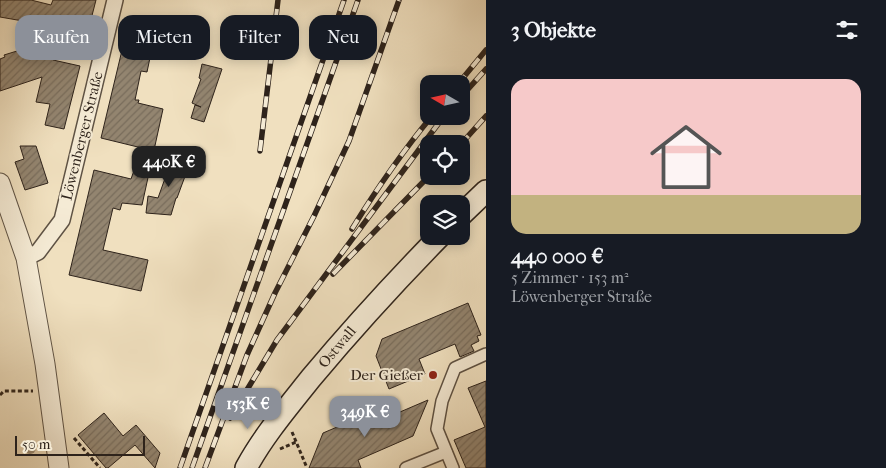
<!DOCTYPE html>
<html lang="de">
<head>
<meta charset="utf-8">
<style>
	:root { --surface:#171b24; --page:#242831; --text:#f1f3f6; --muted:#9ea1a6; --accent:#8c9099 }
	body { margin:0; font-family:"IM FELL French Canon",serif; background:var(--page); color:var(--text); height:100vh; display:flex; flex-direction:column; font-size:19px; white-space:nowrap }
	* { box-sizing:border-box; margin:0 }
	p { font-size:16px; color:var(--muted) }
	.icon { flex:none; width:28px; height:28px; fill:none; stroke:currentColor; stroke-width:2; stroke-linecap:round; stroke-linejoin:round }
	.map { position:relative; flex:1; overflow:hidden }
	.panel { display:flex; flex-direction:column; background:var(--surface); width:400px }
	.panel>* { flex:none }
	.guide { position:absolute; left:15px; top:15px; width:395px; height:45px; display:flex; gap:10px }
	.needle { width:32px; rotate:279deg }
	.tools { position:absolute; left:420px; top:75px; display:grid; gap:10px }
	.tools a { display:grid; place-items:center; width:50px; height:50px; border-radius:10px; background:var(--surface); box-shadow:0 2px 12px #0003; font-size:25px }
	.scale { position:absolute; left:15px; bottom:12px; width:130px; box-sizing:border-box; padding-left:5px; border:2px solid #2e231b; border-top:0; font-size:14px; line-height:18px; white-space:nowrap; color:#2e231b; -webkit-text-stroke:4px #f5ebd5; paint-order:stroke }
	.price { position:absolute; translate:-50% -42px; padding:0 11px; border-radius:10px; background:var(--accent); color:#fff; font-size:16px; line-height:32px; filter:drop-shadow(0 1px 2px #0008) }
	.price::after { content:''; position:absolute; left:50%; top:30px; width:15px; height:11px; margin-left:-8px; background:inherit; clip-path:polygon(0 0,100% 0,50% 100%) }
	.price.on { background:#222; color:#fff }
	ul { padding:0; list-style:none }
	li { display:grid; align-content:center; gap:10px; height:265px; padding:0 25px }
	li span { display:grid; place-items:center; height:155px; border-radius:15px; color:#555 }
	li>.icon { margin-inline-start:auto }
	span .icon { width:90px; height:90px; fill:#fffc; stroke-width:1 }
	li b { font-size:21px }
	h2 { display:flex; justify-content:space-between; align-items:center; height:60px; padding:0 25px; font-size:21px }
	.tag { padding:0 18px; border-radius:15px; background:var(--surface); box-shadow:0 2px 12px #0003; font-size:18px; line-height:45px }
	.tag.on { background:var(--accent); color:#fff }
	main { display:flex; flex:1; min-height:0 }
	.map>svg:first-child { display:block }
</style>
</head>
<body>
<main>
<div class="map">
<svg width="486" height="468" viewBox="0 0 486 468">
	<defs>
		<pattern id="building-hatch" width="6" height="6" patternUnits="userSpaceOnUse" patternTransform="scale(1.25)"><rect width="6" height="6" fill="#938570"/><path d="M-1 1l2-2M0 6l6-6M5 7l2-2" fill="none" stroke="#786c5b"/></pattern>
	</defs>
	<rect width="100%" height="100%" fill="#f0e0bf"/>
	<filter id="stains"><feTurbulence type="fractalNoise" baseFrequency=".004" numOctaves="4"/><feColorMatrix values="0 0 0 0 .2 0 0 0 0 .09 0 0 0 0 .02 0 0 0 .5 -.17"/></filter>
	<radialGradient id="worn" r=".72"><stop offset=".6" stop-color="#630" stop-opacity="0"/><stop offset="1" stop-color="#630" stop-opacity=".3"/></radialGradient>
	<g fill="url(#building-hatch)" stroke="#2e231b">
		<polygon points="0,0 31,0 51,5 53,0 96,0 87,35 60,28 59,30 53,60 80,66 64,129 45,125 50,104 36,102 42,77 0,91 0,59 5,57 4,55 17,51 23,21 0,17"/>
		<polygon points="123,46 151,53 147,72 141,71 135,100 139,100 138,103 163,109 142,205 122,203 120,210 113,208 103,250 148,260 141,291 69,275 94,170 131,179 142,148 101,138"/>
		<polygon points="202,64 222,69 204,122 191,118 195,105 201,107 192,103 201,79 199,78"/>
		<polygon points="20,146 36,146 48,183 25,190 15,162 24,159"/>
		<polygon points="173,156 191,160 177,198 176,198 171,215 146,213 148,196 158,198"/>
		<polygon points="468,303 481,335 477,336 479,341 471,345 474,351 460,357 455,344 419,359 425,374 389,389 376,356 382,339"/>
		<polygon points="486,381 486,468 466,468 454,440 485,427 468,388"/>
		<polygon points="428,400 413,436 358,460 361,468 309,468 323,433 382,408 386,418"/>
		<polygon points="104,413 123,436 136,425 160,453 155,468 135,445 108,468 106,468 78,435"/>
	</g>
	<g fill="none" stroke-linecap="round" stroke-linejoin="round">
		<defs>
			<g id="pedestrian">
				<polyline points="406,468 446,452"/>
				<polyline points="453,468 437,429 442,401 455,368 486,354"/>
			</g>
			<polyline id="minor" points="26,258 38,252 62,220 115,0"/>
			<polyline id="tertiary" points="0,183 26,258 45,364 59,468"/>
			<g id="secondary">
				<polyline points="461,215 486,191"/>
				<path d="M246 468C264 435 288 407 311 378 352 329 395 282 440 236"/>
			</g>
		</defs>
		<use href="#pedestrian" stroke="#5e5244" stroke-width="14"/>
		<use href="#minor" stroke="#5e5244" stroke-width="18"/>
		<use href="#tertiary" stroke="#5e5244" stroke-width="21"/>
		<use href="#secondary" stroke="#2e231b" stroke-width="24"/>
		<g stroke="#2e231b" stroke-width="3" stroke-dasharray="4 2.5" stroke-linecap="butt">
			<polyline points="0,395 4,391 33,391"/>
			<polyline points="292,432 307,468"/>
			<polyline points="74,438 100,468"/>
			<polyline points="280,449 296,442"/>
		</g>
		<use href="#pedestrian" stroke="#f5ebd5" stroke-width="11"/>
		<use href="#minor" stroke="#f5ebd5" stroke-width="15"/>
		<use href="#tertiary" stroke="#f5ebd5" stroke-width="19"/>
		<use href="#secondary" stroke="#f5ebd5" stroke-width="21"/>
		<defs>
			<g id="rail">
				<polyline points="458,84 486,50"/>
				<polyline points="461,97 486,69"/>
				<polyline points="461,144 486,116"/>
				<polyline points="260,151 278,0"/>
				<path d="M352 229C376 190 402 152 432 116"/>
				<polyline points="333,274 429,176"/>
				<polyline points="230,418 277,340 444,116"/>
				<polyline points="180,468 344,0"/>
				<polyline points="192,468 358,0"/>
				<polyline points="205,468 247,355 275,293 314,216 349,141 399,0"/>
			</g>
		</defs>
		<use href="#rail" stroke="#2e231b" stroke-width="5.5"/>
		<use href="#rail" stroke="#f5ebd5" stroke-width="4" stroke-dasharray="11" stroke-linecap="butt"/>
	</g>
	<circle fill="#9b8e78" cx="30" cy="448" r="6"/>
	<circle fill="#8f2418" stroke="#f5ebd5" stroke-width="2" cx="433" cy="375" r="5"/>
	<g text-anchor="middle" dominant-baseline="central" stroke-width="4" stroke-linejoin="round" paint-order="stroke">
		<g font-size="15" fill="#2e231b" stroke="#f5ebd5">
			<text transform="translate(82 136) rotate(-76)">Löwenberger Straße</text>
			<text transform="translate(337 347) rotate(-50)">Ostwall</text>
		</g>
		<g font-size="15" fill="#2e231b" stroke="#f5ebd5" text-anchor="end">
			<text x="423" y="375">Der Gießer</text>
		</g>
	</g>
	<rect width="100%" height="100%" filter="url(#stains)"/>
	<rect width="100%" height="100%" fill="url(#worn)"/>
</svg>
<div class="tools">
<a><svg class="needle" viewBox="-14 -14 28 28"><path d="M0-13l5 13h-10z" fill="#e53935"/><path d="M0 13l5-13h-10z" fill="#9ea1a6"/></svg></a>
<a><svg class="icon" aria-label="locate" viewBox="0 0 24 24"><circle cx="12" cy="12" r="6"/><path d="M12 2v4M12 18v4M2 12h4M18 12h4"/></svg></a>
<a><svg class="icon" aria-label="layers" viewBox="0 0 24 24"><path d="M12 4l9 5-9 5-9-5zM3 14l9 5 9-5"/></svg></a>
</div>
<div class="scale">50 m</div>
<b class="price on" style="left:169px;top:188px">440K €</b>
<b class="price" style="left:248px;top:430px">153K €</b>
<b class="price" style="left:365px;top:438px">349K €</b>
<div class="guide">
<a class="tag on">Kaufen</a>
<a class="tag">Mieten</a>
<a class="tag">Filter</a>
<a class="tag">Neu</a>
</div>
</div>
<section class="panel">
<h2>3 Objekte<svg class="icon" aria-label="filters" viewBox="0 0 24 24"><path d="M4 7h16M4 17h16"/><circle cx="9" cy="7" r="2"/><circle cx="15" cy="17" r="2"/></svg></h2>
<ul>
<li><span style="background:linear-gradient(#f6c9c9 75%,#c2b280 0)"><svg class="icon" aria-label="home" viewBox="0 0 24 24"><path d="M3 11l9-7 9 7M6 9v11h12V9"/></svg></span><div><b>440 000 €</b><p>5 Zimmer · 153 m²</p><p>Löwenberger Straße</p></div></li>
</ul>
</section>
</main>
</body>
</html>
